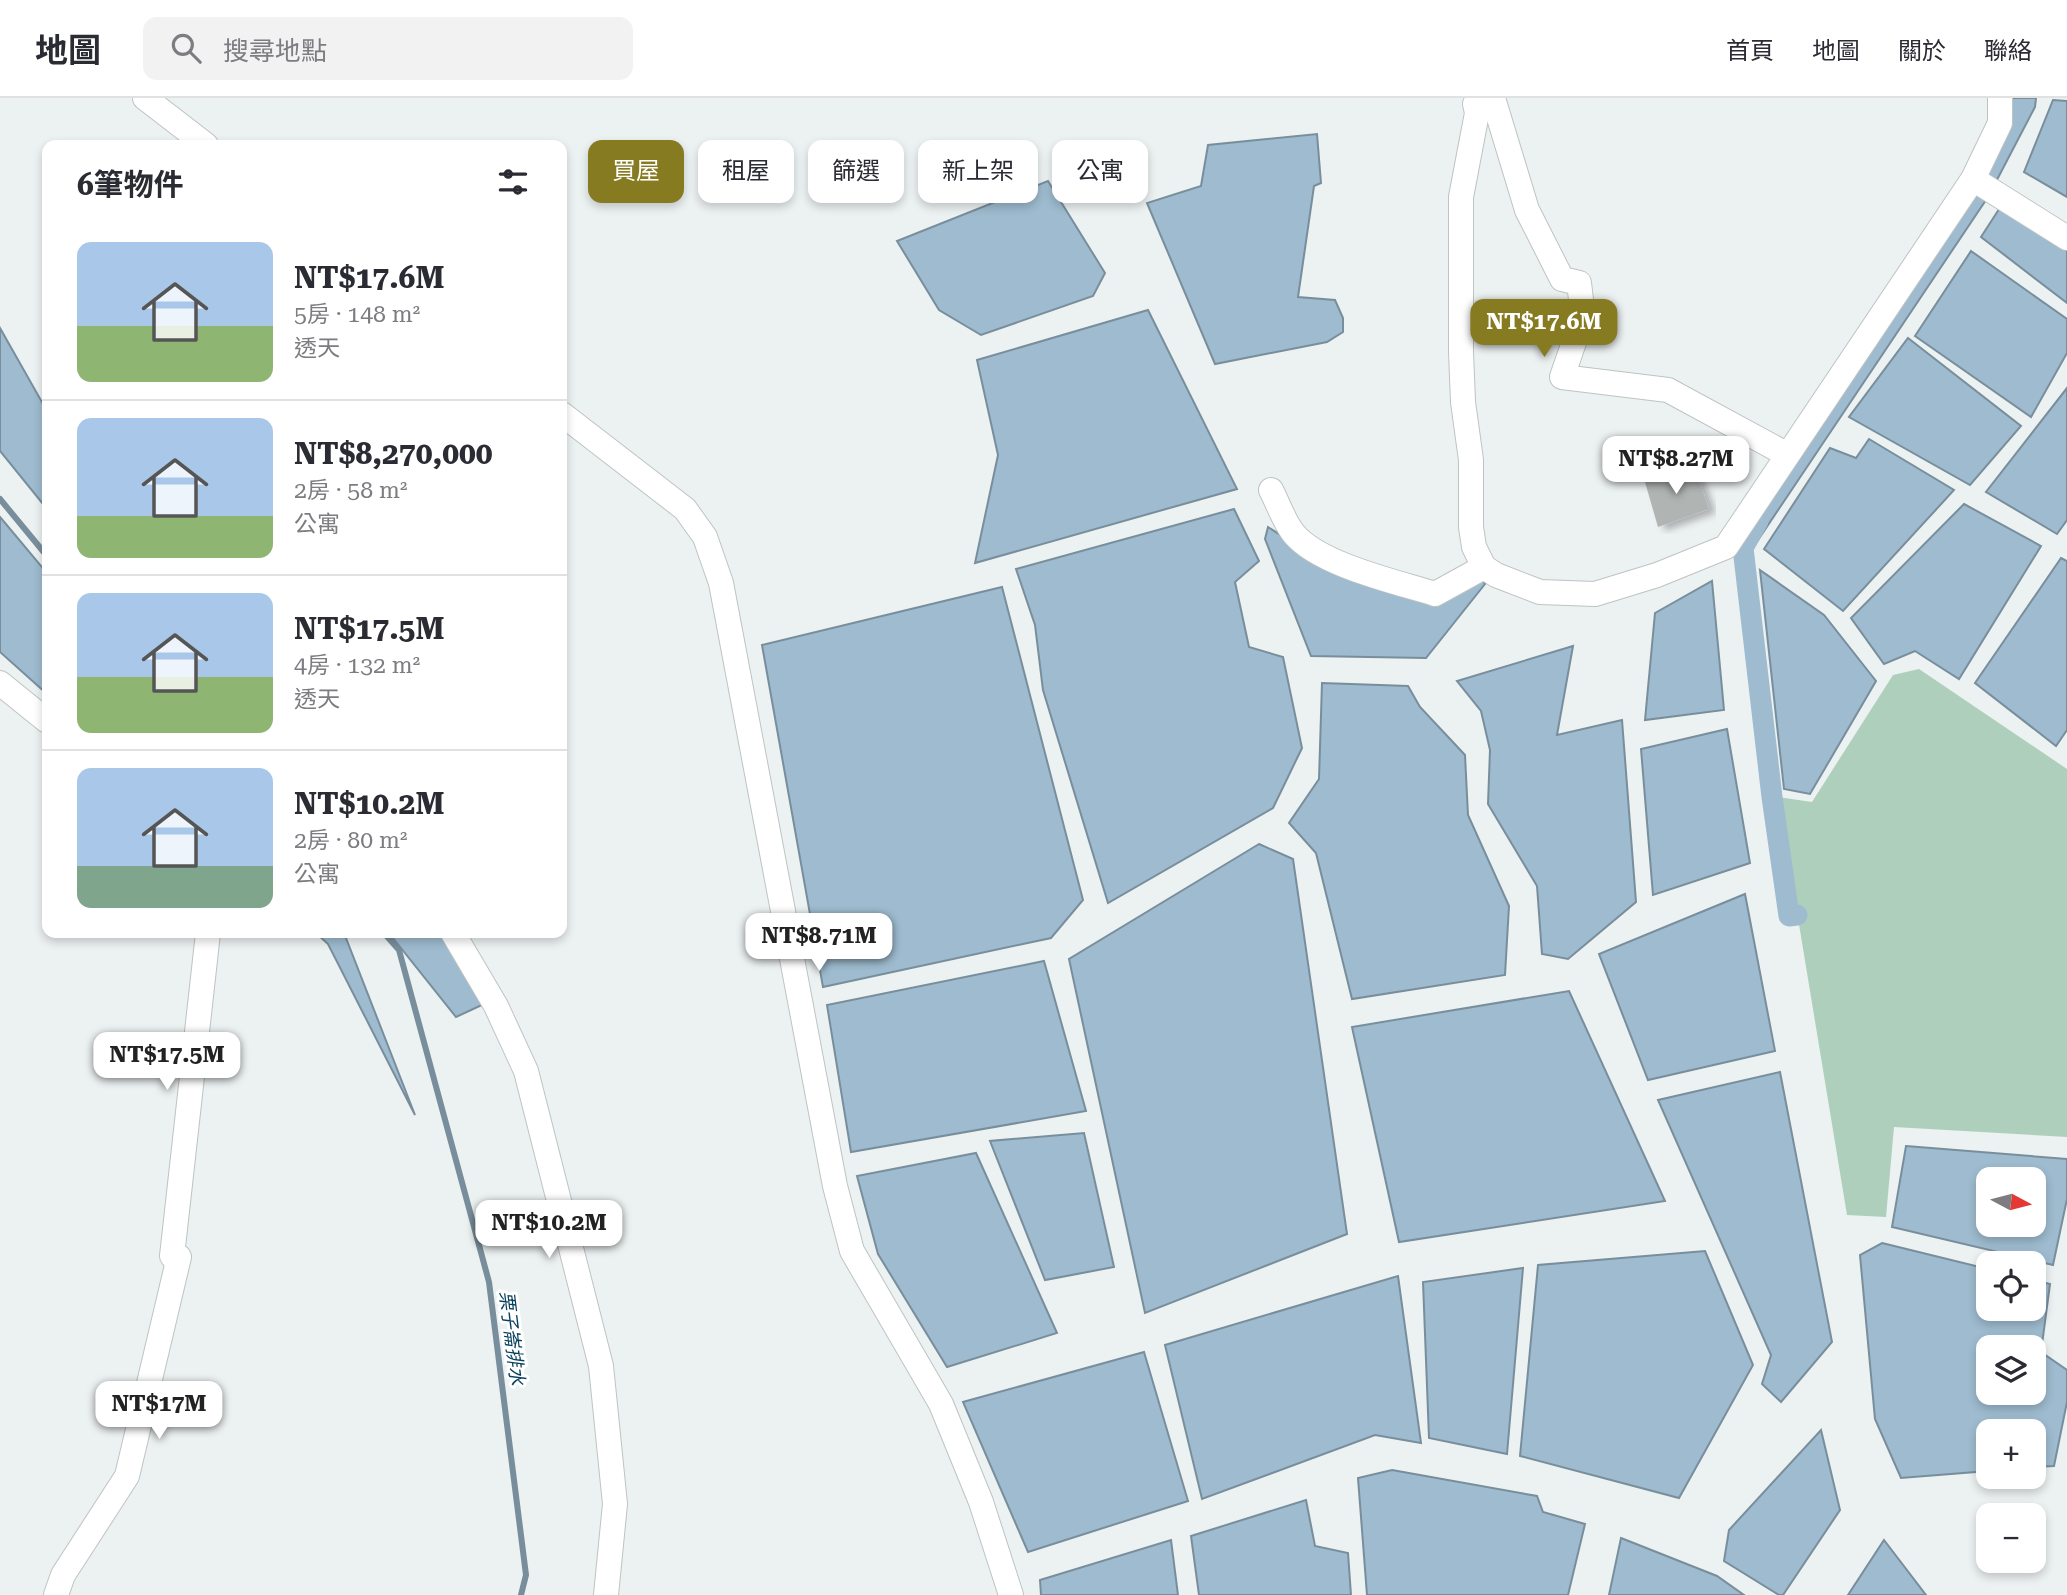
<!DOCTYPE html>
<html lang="zh-TW">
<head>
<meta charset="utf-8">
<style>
	:root { --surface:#fff; --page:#f2f2f3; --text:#2b2b33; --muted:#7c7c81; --line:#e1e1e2; --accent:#867b21 }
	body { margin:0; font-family:"Roboto Serif","Noto Sans TC",serif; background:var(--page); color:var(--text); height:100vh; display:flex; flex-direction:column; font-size:26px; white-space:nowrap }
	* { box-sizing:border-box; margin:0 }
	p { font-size:23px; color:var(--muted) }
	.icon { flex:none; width:38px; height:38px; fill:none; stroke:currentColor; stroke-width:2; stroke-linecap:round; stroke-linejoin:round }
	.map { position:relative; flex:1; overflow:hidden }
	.panel { position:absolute; left:42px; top:42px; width:525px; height:798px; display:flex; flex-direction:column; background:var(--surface); border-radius:14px; box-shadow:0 4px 10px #0003 }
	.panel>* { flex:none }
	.top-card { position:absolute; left:588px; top:42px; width:665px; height:63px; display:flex; gap:14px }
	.needle { width:46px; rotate:97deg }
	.fabs { position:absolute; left:1976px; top:1069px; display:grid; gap:14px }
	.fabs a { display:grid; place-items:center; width:70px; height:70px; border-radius:14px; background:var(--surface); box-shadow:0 4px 10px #0003; font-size:35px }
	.price { position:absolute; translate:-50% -60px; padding:0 16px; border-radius:14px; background:#fff; color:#222; font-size:23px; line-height:46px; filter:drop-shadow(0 2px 4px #0008) }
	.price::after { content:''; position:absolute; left:50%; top:42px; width:21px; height:16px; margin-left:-10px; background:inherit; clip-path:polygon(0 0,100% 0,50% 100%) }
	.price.selected { background:var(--accent); color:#fff }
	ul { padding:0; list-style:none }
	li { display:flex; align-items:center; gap:21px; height:175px; padding:0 35px }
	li+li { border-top:2px solid var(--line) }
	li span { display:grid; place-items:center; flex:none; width:196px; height:140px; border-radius:14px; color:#555 }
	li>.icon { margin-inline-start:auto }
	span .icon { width:84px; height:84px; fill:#fffc; stroke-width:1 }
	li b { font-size:30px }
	h2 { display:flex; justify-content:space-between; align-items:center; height:84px; padding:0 35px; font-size:30px }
	.pill { padding:0 24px; border-radius:14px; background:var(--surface); box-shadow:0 4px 10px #0003; font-size:24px; line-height:63px }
	.pill.selected { background:var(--accent); color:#fff }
	header { display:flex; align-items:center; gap:42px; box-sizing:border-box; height:98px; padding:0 35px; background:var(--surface); border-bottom:2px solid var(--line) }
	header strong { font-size:33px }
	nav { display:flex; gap:38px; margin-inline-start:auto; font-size:24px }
	.search { width:490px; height:63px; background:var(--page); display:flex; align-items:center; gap:18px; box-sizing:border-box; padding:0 24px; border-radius:14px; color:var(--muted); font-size:26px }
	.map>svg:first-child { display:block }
</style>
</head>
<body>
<header>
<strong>地圖</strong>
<div class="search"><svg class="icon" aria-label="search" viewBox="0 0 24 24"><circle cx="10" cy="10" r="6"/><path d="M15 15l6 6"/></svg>搜尋地點</div>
<nav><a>首頁</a><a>地圖</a><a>關於</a><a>聯絡</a></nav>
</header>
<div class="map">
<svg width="2067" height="1497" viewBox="0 0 2067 1497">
	<defs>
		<filter id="shadow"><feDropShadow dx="7" dy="4" stdDeviation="3.5" flood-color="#0004"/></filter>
	</defs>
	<rect width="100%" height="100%" fill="#ecf1f1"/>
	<polygon fill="#afcfbd" points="1919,571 2067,671 2067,1039 1894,1029 1886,1119 1847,1117 1778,699 1812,704 1893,577"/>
	<g fill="#9ebbcf" stroke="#798e9c" stroke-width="2" fill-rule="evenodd">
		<polygon points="2007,0 2036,0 2035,9 1988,99 1754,448 1738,444 1995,52"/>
		<polygon points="2053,2 2067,3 2067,99 2024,74"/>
		<polygon points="1317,36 1321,85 1314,88 1298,199 1335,202 1343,220 1343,234 1327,244 1215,266 1147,105 1201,88 1208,47"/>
		<polygon points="1048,83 1105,175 1093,198 981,237 939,212 897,143"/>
		<polygon points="2001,108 2067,149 2067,205 1981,139"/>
		<polygon points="1971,153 2067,221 2067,255 2031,319 1915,238"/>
		<polygon points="1148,212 1237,391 975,465 998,357 977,262"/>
		<polygon points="0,230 47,313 47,411 0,353"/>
		<polygon points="1908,240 2021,328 1970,387 1849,319"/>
		<polygon points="2067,290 2067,422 2057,436 1986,394"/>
		<polygon points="1869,341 1954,392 1843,513 1764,451 1830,350 1856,360"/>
		<polygon points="1964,406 2041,448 1959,581 1915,553 1884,566 1851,520"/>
		<polygon points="1234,411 1259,463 1235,484 1249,549 1283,559 1302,650 1273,710 1108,805 1043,592 1035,527 1016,471"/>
		<polygon points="0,419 47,475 47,596 0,554"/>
		<polygon points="1268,429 1305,453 1419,491 1479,476 1485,486 1426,560 1311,558 1265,441"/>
		<polygon points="2061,460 2067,463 2067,632 2056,648 1975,585"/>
		<polygon points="1760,472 1824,517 1876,583 1810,696 1784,691"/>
		<polygon points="1712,483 1724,612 1645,622 1655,515"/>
		<polygon points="1002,489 1083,802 1051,840 823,889 762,547"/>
		<polygon points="1573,548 1557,637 1622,622 1636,804 1568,861 1542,856 1537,788 1488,706 1490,652 1481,613 1457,583"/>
		<polygon points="1322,585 1408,588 1420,609 1465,657 1468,717 1509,808 1505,877 1352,901 1316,755 1289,725 1319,681"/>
		<polygon points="1727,631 1750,765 1653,797 1641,651"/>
		<polygon points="1259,746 1293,761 1347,1136 1145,1215 1069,861"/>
		<polygon points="1745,796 1775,953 1648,982 1599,856"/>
		<polygon points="316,835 344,835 415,1017 328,846"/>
		<polygon points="389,835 442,835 484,906 456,919"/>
		<polygon points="1044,863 1086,1013 851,1054 827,907"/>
		<polygon points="1569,893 1665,1103 1399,1144 1352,929"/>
		<polygon points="1780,974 1832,1244 1781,1304 1762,1286 1771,1257 1658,1002"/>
		<polygon points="1084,1035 1114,1169 1045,1182 990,1043"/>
		<path d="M1906 1048 2067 1061V1101L2053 1167 1892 1129ZM1988 1082H2034V1127H1988Z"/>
		<polygon points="976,1055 1057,1235 947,1269 878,1156 857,1078"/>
		<path d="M1882 1145 1988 1171V1211H2034V1182L2050 1186 2041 1254 2067 1272V1304L2054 1368 2034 1369V1334H1988V1373L1901 1380 1875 1321 1860 1157ZM1988 1250H2034V1295H1988Z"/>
		<polygon points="1705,1153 1753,1267 1679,1400 1520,1358 1538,1167"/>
		<polygon points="1523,1170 1507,1356 1429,1340 1423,1184"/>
		<polygon points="1398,1178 1421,1345 1375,1337 1202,1401 1165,1247"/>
		<polygon points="1144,1254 1188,1403 1028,1454 963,1304"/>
		<polygon points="1821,1332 1840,1412 1783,1497 1779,1497 1724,1463 1729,1432"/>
		<polygon points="1392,1372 1537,1398 1543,1414 1585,1426 1568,1497 1367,1497 1358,1380"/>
		<polygon points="1306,1402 1315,1448 1348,1455 1351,1497 1199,1497 1191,1438"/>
		<polygon points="1621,1440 1717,1478 1744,1497 1609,1497"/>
		<polygon points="1171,1442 1178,1497 1041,1497 1040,1482"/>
		<polygon points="1884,1442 1926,1497 1848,1497"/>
	</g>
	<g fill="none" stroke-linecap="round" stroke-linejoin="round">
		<g stroke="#798e9c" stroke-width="6">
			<polyline points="0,401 47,458"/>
			<polyline points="384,835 399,852 489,1184 526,1477 521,1497"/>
		</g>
		<polyline stroke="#9ebbcf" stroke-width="21" points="1758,423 1743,450 1772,699 1789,818 1797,817"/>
	</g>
	<polygon fill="#b0b4b3" filter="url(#shadow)" points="1694,368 1709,411 1658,429 1645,384"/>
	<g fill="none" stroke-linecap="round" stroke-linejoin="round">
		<defs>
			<g id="minor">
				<polyline points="145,0 206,47"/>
				<polyline points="1493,0 1527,112 1562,181 1579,185 1583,218 1562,279 1668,292 1786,356"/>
				<polyline points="1475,6 1477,15 1461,99 1461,254 1463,304 1471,362 1471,429 1474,449 1484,469 1496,477 1540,494 1595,496 1657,477 1726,449 1973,81 2000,25 2000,0"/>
				<polyline points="1973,81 2067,140"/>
				<polyline points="562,316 685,411 705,439 721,485 835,1088 852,1153 941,1306 981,1404 1011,1497"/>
				<path d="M1271 392C1278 405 1284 424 1294 436 1320 467 1397 484 1435 496L1484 469"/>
				<polyline points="0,585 47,623"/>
				<polyline points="453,835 496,908 526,973 601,1268 615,1406 606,1497"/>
				<polyline points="172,1158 208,835"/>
				<polyline points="56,1497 63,1477 127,1378 179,1159"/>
			</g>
		</defs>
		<use href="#minor" stroke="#bec3c3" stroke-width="26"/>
		<use href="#minor" stroke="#fff" stroke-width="24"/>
	</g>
	<g text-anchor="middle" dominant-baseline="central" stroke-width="6" stroke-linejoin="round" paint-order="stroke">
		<g font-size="19" font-style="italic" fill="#053f5b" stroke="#fff">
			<text transform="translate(512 1240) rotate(83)">栗子崙排水</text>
		</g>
	</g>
</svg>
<div class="fabs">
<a><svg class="needle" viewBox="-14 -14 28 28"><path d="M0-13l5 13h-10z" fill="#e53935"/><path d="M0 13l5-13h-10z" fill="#7c7c81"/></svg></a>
<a><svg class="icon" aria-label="locate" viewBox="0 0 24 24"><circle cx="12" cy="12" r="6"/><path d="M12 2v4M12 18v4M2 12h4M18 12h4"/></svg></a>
<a><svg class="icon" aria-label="layers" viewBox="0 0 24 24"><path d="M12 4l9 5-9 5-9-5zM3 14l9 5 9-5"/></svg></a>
<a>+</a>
<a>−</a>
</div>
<b class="price selected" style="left:1544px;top:261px">NT$17.6M</b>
<b class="price" style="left:1676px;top:398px">NT$8.27M</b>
<b class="price" style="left:819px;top:875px">NT$8.71M</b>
<b class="price" style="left:167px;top:994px">NT$17.5M</b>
<b class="price" style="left:549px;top:1162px">NT$10.2M</b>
<b class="price" style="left:159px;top:1343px">NT$17M</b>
<div class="top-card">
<a class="pill selected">買屋</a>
<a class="pill">租屋</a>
<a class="pill">篩選</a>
<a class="pill">新上架</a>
<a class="pill">公寓</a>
</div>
<section class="panel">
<h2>6筆物件<svg class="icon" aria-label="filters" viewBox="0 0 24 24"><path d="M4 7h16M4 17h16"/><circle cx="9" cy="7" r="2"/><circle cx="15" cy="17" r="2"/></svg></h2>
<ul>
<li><span style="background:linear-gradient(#a9c7e8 60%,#8fb573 0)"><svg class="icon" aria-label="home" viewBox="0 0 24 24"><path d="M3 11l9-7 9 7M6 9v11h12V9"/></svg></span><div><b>NT$17.6M</b><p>5房 · 148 m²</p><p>透天</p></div></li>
<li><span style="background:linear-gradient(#a9c7e8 70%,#8fb573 0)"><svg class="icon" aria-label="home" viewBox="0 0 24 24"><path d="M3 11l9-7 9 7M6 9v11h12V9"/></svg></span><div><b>NT$8,270,000</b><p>2房 · 58 m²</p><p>公寓</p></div></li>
<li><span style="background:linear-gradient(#a9c7e8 60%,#8fb573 0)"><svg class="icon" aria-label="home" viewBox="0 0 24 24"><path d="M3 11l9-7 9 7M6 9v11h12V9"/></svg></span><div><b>NT$17.5M</b><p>4房 · 132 m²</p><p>透天</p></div></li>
<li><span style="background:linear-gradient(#a9c7e8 70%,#7fa58c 0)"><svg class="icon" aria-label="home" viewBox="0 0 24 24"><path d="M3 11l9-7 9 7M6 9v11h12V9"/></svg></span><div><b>NT$10.2M</b><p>2房 · 80 m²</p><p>公寓</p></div></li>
</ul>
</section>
</div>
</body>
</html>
